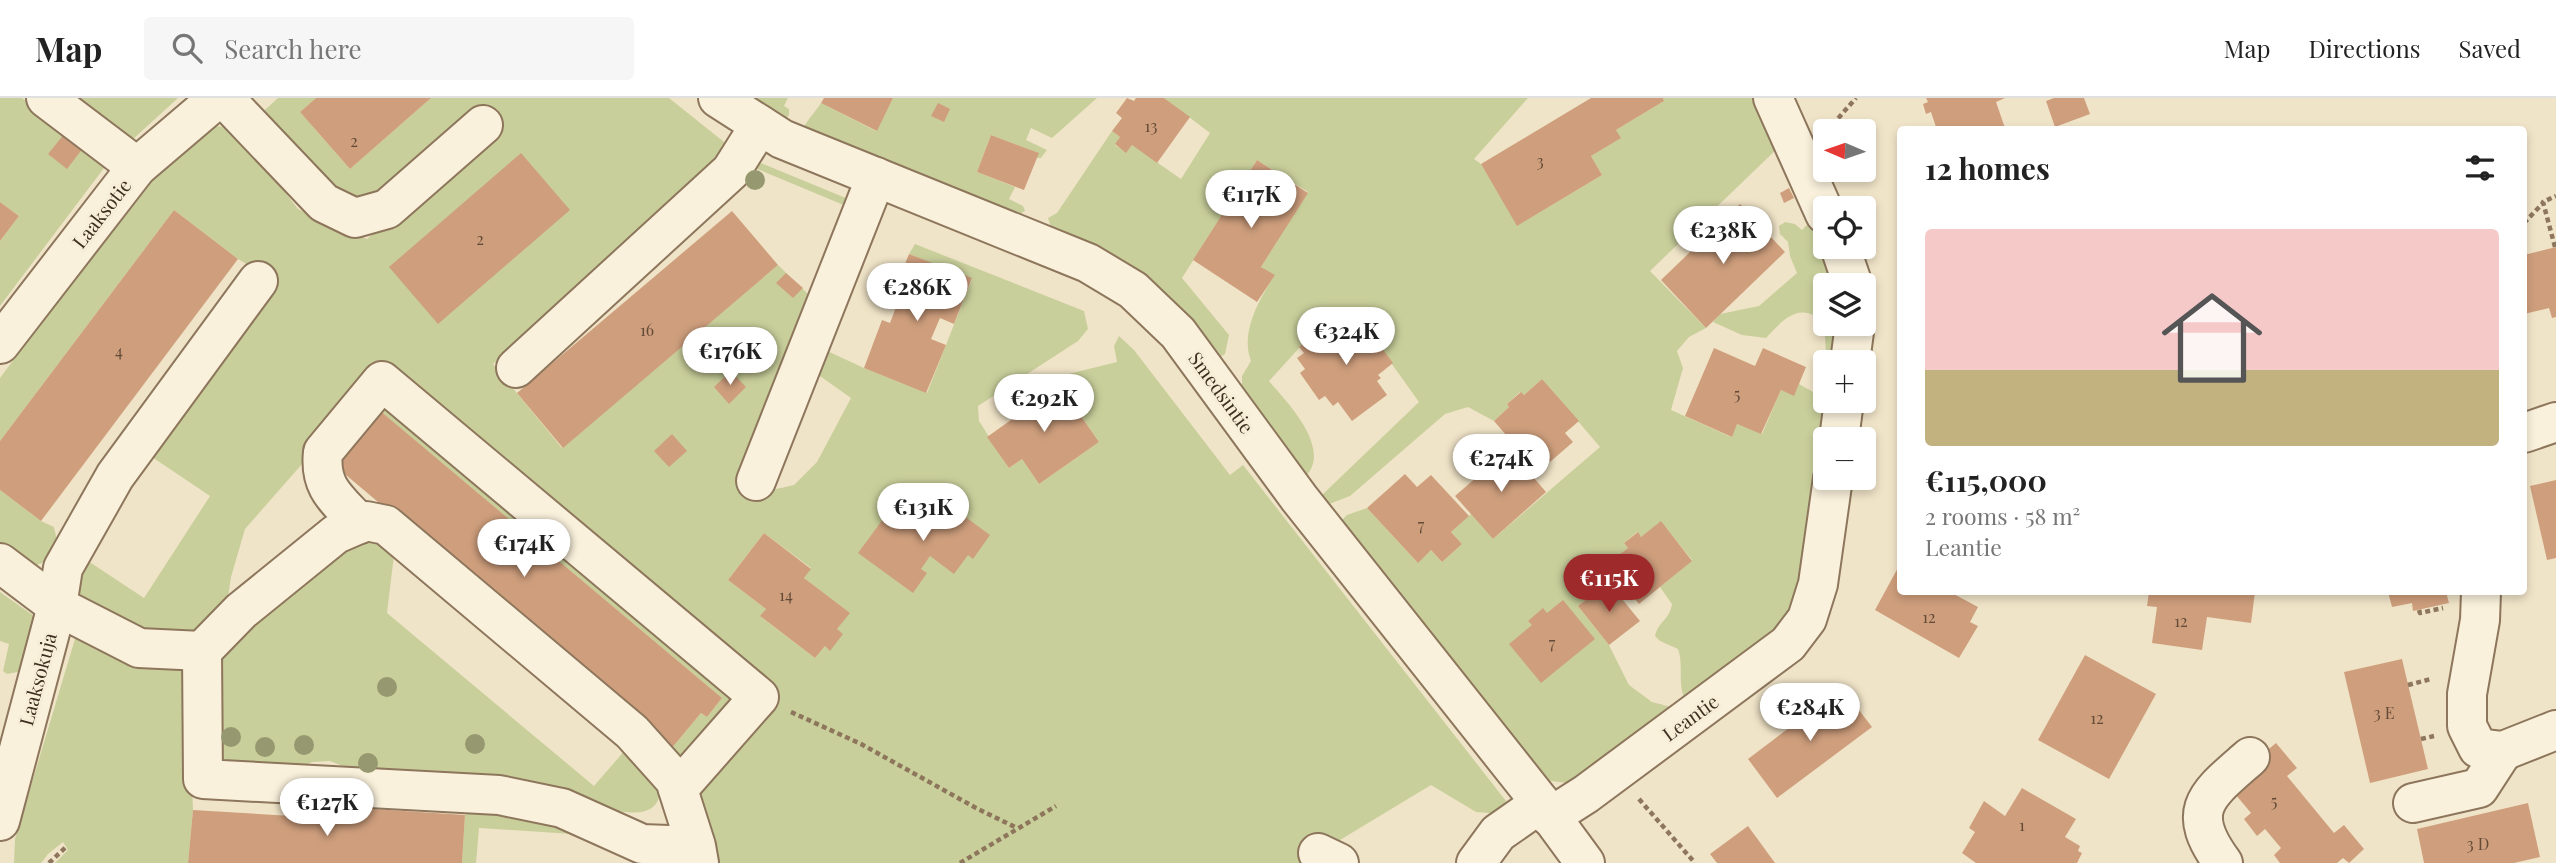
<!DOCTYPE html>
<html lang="en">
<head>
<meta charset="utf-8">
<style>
	:root { --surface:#fff; --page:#f6f6f6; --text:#222; --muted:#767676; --line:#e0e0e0; --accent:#9e2a2b }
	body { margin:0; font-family:"Playfair Display",serif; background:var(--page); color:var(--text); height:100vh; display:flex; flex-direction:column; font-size:26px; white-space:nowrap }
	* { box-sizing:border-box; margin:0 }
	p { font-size:23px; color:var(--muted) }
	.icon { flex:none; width:38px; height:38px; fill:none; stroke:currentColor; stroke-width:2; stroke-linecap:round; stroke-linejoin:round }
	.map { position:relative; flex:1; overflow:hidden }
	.sheet { position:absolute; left:1897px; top:28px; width:630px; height:469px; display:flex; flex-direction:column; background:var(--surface); border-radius:7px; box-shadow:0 4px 10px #0003 }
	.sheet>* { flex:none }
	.needle { width:46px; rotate:272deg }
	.buttons { position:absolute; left:1813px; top:21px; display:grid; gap:14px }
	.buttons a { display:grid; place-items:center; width:63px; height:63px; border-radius:7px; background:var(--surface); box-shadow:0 4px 10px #0003; font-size:35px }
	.price { position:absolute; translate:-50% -60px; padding:0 16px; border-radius:24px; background:#fff; color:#222; font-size:23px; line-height:46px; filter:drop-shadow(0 2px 4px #0008) }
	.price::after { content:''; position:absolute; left:50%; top:42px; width:21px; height:16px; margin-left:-10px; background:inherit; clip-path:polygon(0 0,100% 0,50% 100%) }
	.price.current { background:var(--accent); color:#fff }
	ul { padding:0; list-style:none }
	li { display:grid; align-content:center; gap:14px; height:371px; padding:0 28px }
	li+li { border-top:2px solid var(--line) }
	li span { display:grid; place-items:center; height:217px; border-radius:7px; color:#555 }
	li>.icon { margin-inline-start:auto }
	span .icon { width:126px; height:126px; fill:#fffc; stroke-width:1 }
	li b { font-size:30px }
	h2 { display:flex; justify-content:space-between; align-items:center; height:84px; padding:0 28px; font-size:30px }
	header { display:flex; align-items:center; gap:42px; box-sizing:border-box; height:98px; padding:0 35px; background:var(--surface); border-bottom:2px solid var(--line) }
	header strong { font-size:33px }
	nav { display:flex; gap:38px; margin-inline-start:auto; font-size:24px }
	.search { width:490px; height:63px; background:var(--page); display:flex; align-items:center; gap:18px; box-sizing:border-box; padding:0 24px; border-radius:7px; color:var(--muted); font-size:26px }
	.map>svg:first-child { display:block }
</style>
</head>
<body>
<header>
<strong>Map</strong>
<div class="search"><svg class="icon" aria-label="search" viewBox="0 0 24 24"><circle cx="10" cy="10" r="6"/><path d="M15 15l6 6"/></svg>Search here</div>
<nav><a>Map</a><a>Directions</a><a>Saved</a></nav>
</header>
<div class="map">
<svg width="2556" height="765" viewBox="0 0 2556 765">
	<rect width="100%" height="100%" fill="#f0e4c8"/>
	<g fill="#c9cf9b" fill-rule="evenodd">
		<polygon points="0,0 22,0 60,27 107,66 0,208 0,143 19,118 0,104"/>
		<polygon points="57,0 178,0 132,42"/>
		<path d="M278 0H316L300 14 350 71 431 0H669L729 48 724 69 493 266 562 350 778 167 809 197 846 108 755 70 761 65 858 105 767 393 794 387 817 364 851 300 817 276 825 252 864 270 927 295 972 181 909 156 915 146 1084 213 1088 231 1078 243 978 308 979 323 1009 370 1022 361 1039 386 1099 344 1060 288 1068 276 1117 264 1114 248 1119 238 1134 252 1230 377 1243 367 1506 703 1501 716 1476 714 1431 687 1302 765H711L692 693 775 599 382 275 245 431 231 479 225 520 207 537 159 541 88 506 77 495 85 461 144 500 210 398 152 359 275 183 238 161 174 112 0 343V280L122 116 171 62 211 28 234 29 298 111 367 141 492 27 378 104 343 101 257 19ZM764 435 811 470 804 480 849 515 837 531 830 552 825 548 815 560 761 519 766 511 728 482Z"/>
		<polygon points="734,0 788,0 784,8 789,11 789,17 783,25"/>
		<path d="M893 0H1097L1052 40 1031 30 1026 42 1047 52 1041 60H1037L1038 55 991 37 977 74 1015 89 1009 101 1023 108 1025 113 1018 117 803 30C809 20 815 14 821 5L876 33Z"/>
		<path d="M1164 0H1528L1474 61 1481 66 1518 127 1602 77 1591 58 1620 40 1616 32 1664 3 1663 0H1758L1779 49 1650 173 1706 230 1689 239 1677 253 1683 270 1671 312 1731 339 1737 326 1762 336 1781 292 1794 297 1799 286 1820 298 1829 309 1819 416 1797 517 1685 601C1677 586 1684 568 1678 551L1660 543 1655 538C1659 522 1669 523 1672 506L1660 489 1692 462 1661 424 1641 439 1637 434 1624 445 1628 450 1607 466 1608 484 1578 508 1609 547 1629 587 1652 604 1671 609 1666 626 1567 685 1551 683 1536 677 1341 423 1347 417 1367 410 1417 464 1431 452 1442 464 1462 446 1451 434 1471 416 1493 441 1600 349 1542 281 1524 297 1520 294 1507 306 1509 309 1494 323 1468 309 1445 316 1350 398 1329 406 1324 404 1322 397 1419 304 1356 216 1330 236 1325 230 1300 249 1269 283C1288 305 1333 351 1305 379L1242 308V278L1251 263C1240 235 1259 202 1274 178L1261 169 1308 94 1257 62 1182 180 1229 237 1225 256 1213 263 1053 135 1048 120 1057 115 1112 33 1120 39 1115 47 1126 54 1132 47 1181 81 1210 35Z"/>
		<path d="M1785 124 1795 126 1802 132 1808 126 1813 128 1838 187H1825V226H1841L1838 258 1831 259 1826 255 1824 224C1799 203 1784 221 1766 240L1742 237 1713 224 1720 216 1759 208 1797 175 1790 158 1788 144 1780 136 1779 128Z"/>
		<polygon points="379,299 737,603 682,662 671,651 701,615 707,619 722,600 379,312"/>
		<polygon points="0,392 41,423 54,429 57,443 47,463 32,469 0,444"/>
		<path d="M349 442H384L394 457 387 515 594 688 626 651 662 688C658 723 631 714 605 712L358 674 330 663 312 664 292 673 211 670 216 551Z"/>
		<polygon points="0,494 34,518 37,528 23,573 7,576 3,573 9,546 0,543"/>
		<polygon points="78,531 188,561 193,712 188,765 55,765 68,752 63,744 48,756 41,765 14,765 15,741"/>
		<polygon points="488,708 573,733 572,736 479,730 476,765 462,765 465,717 471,712"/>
	</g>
	<g fill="#cf9f7d">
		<polygon points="316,0 431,0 350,71 300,14"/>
		<polygon points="824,0 893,0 877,33 821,5"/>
		<polygon points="1127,0 1134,3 1136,0 1164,0 1190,19 1157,65 1132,47 1126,55 1115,46 1120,39 1112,33 1122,20 1116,15"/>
		<polygon points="1591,0 1663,0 1664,3 1616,32 1621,40 1591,58 1602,77 1517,128 1481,66"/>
		<polygon points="1926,0 2005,0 1996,4 2005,30 1937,32 1931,14 1926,16 1923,6 1928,4"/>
		<polygon points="2054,0 2084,0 2090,16 2055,29 2046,3"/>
		<polygon points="938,5 950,11 944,24 931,18"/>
		<polygon points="65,35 83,50 67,71 48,56"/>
		<polygon points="991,37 1039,55 1024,92 977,74"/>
		<polygon points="521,55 570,112 438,226 389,169"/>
		<polygon points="1257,62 1308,95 1261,169 1275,177 1257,204 1193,162"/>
		<polygon points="1789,90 1794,100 1784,105 1780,95"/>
		<polygon points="0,104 19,118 0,143"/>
		<polygon points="1740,106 1785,154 1706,230 1661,182"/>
		<polygon points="174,112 238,161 41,423 0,392 0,343"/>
		<polygon points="732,113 778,167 563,350 517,295"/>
		<polygon points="2556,149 2556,219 2552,220 2549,210 2524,216 2524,157"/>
		<polygon points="909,156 972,180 954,226 940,220 931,241 946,247 926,295 864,270 882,222 890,225 898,204 891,201"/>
		<polygon points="786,175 803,190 793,200 776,185"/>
		<polygon points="1356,216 1393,265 1378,277 1381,280 1377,283 1387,297 1352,323 1338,304 1333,308 1325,298 1319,302 1300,275 1305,271 1297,260 1304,255 1299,249 1326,230 1330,236"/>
		<polygon points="1714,250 1755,268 1763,250 1806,269 1794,298 1781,292 1761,336 1737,326 1732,339 1685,318"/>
		<polygon points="731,273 746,289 729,306 714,289"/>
		<polygon points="1542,281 1579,323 1565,335 1573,344 1550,364 1542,355 1530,365 1494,323 1509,309 1507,306 1521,294 1524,297"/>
		<polygon points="1060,288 1099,344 1039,386 1022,361 1009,370 987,339 1021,315 1013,305 1035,290 1042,300"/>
		<polygon points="378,311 722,600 707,619 701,615 671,651 327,361"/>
		<polygon points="672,336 687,353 669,369 654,353"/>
		<polygon points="1509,351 1546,394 1493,441 1455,398"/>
		<polygon points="1405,376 1417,389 1431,377 1469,418 1451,434 1462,446 1442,464 1431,452 1418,465 1367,410"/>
		<polygon points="2556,382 2556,460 2547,462 2530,388"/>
		<polygon points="934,396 990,437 973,461 968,457 954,476 930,458 921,471 927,475 913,495 858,455 889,413 910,428"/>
		<polygon points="1661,423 1692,463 1639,506 1607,466 1628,450 1624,445 1638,434 1641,439"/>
		<polygon points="764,435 811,471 804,480 850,515 837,531 843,536 830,553 825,548 815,560 760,518 766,511 728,482"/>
		<polygon points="1900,466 1900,494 1950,494 1978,509 1970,524 1978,528 1959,560 1875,512"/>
		<polygon points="1608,484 1640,523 1609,547 1578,508"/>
		<polygon points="2149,494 2255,494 2251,525 2207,519 2202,552 2152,545 2157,509 2147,508"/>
		<polygon points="2388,494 2446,494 2449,505 2413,513 2412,505 2392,509"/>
		<polygon points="1563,502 1595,541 1541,585 1509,546 1532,527 1528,523 1543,510 1547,515"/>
		<polygon points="2085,557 2156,596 2109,681 2038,642"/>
		<polygon points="2402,561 2428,671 2370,685 2344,574"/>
		<polygon points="1842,590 1872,629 1777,700 1748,661"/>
		<polygon points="2276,645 2297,670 2287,678 2334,735 2344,727 2364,751 2349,765 2343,760 2337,765 2280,765 2274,757 2281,750 2265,731 2257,738 2244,721 2251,715 2230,690 2259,659"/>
		<polygon points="2022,690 2076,721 2065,739 2080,748 2078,753 2082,755 2077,765 1976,765 1962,755 1975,734 1969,730 1984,703 2005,718"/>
		<polygon points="2528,705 2540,759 2514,765 2424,765 2417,731"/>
		<polygon points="326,708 465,717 462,765 188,765 193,712 325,720"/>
		<polygon points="1748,728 1775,765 1717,765 1710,756"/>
	</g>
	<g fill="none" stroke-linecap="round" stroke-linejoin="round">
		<defs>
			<g id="minor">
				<polyline points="46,0 137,69"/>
				<polyline points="224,0 324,105 355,120 387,111 483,27"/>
				<polyline points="718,0 782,41 1088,165 1133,192 1178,235 1299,400 1541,705 1585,765"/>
				<polyline points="1773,0 1825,116"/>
				<polyline points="1840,149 1853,187"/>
				<polyline points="0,246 137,69 218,0"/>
				<polyline points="1850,264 1855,226"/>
				<polyline points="516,270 731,73 760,27"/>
				<polyline points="2524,335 2556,324"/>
				<polyline points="1839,341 1844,303"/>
				<polyline points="756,383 876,79"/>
				<path d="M360 426C337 401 319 390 323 354L382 283 759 599 678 691"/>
				<polyline points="0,465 57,508 0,723"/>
				<polyline points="2481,494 2480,522 2467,596 2467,628 2478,650 2503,653 2556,632"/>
				<polyline points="202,553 139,550 57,508 63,470 115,378 258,183"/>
				<polyline points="2413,705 2479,690 2503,653"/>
				<polyline points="1550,719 1586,696 1788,546 1807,521 1818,486 1833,380"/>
				<polyline points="696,748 642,746 562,710 499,697 203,681 202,553 241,513 336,436 366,423 386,427 632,634 675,682 696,748 699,765"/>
				<polyline points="1318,755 1339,765"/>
				<polyline points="1476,765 1498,735 1541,705"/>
				<path d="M2223 765C2183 711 2208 696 2250 659"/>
			</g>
		</defs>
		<use href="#minor" stroke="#8d765c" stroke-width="42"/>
		<g stroke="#8d765c" stroke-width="4.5" stroke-dasharray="5 3.5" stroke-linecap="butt">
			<polyline points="1827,33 1856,0"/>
			<polyline points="2524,125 2543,105"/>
			<polyline points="2555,149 2543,104 2556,98"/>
			<polyline points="2419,512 2420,515 2443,510"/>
			<polyline points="2408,587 2431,581"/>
			<polyline points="791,614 861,646 976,710 1017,730"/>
			<polyline points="2421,641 2434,638"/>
			<polyline points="1639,701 1695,765"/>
			<polyline points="49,765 66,749"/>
			<polyline points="960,765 1056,708"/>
		</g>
		<use href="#minor" stroke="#faf1dc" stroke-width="38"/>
	</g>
	<g fill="#96986f">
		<circle cx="755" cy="82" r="10"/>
		<circle cx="387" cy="589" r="10"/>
		<circle cx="231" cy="639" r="10"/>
		<circle cx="475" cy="646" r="10"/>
		<circle cx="304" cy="647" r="10"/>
		<circle cx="265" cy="649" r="10"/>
		<circle cx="368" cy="665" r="10"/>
	</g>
	<g text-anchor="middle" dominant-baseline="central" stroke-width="6" stroke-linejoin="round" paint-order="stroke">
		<g font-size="16" fill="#624a37">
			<text x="1151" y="27">13</text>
			<text x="354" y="42">2</text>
			<text x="1540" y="62">3</text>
			<text x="480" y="140">2</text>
			<text x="647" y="231">16</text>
			<text x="119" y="252">4</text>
			<text x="1737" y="295">5</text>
			<text x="1421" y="426">7</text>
			<text x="786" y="496">14</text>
			<text x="1929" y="518">12</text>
			<text x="2181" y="522">12</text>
			<text x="1552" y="544">7</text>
			<text x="2384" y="614">3 E</text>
			<text x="2097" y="619">12</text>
			<text x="2274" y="702">5</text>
			<text x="2022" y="726">1</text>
			<text x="2478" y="745">3 D</text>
		</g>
		<g font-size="19" fill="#3d2e20" stroke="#f7eed8">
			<text transform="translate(101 115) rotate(-52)">Laaksotie</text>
			<text transform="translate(1222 294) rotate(54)">Smedsintie</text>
			<text transform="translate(37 581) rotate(-75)">Laaksokuja</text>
			<text transform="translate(1690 619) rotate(-36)">Leantie</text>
		</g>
	</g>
</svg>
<div class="buttons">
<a><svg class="needle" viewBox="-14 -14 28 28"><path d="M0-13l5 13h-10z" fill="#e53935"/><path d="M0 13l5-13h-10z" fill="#767676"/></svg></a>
<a><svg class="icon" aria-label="locate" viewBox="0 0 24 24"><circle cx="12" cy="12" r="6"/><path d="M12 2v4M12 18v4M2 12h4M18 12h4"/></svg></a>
<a><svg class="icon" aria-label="layers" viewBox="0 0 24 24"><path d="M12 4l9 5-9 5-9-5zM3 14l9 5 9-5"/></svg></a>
<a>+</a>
<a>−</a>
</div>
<b class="price" style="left:1251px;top:132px">€117K</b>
<b class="price" style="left:1723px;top:168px">€238K</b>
<b class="price" style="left:917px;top:225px">€286K</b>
<b class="price" style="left:1346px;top:269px">€324K</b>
<b class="price" style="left:730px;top:289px">€176K</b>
<b class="price" style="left:1044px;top:336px">€292K</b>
<b class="price" style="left:1501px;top:396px">€274K</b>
<b class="price" style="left:923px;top:445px">€131K</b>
<b class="price" style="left:524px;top:481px">€174K</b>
<b class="price current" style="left:1609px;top:516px">€115K</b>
<b class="price" style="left:1810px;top:645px">€284K</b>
<b class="price" style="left:327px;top:740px">€127K</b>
<section class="sheet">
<h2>12 homes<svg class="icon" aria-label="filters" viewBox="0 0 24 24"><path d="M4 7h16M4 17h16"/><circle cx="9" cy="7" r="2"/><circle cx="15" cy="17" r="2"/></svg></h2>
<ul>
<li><span style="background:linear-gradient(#f6c9c9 65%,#c2b280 0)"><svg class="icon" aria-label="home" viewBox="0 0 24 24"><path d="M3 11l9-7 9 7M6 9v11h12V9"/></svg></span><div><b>€115,000</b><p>2 rooms · 58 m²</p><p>Leantie</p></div></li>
</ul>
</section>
</div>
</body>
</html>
